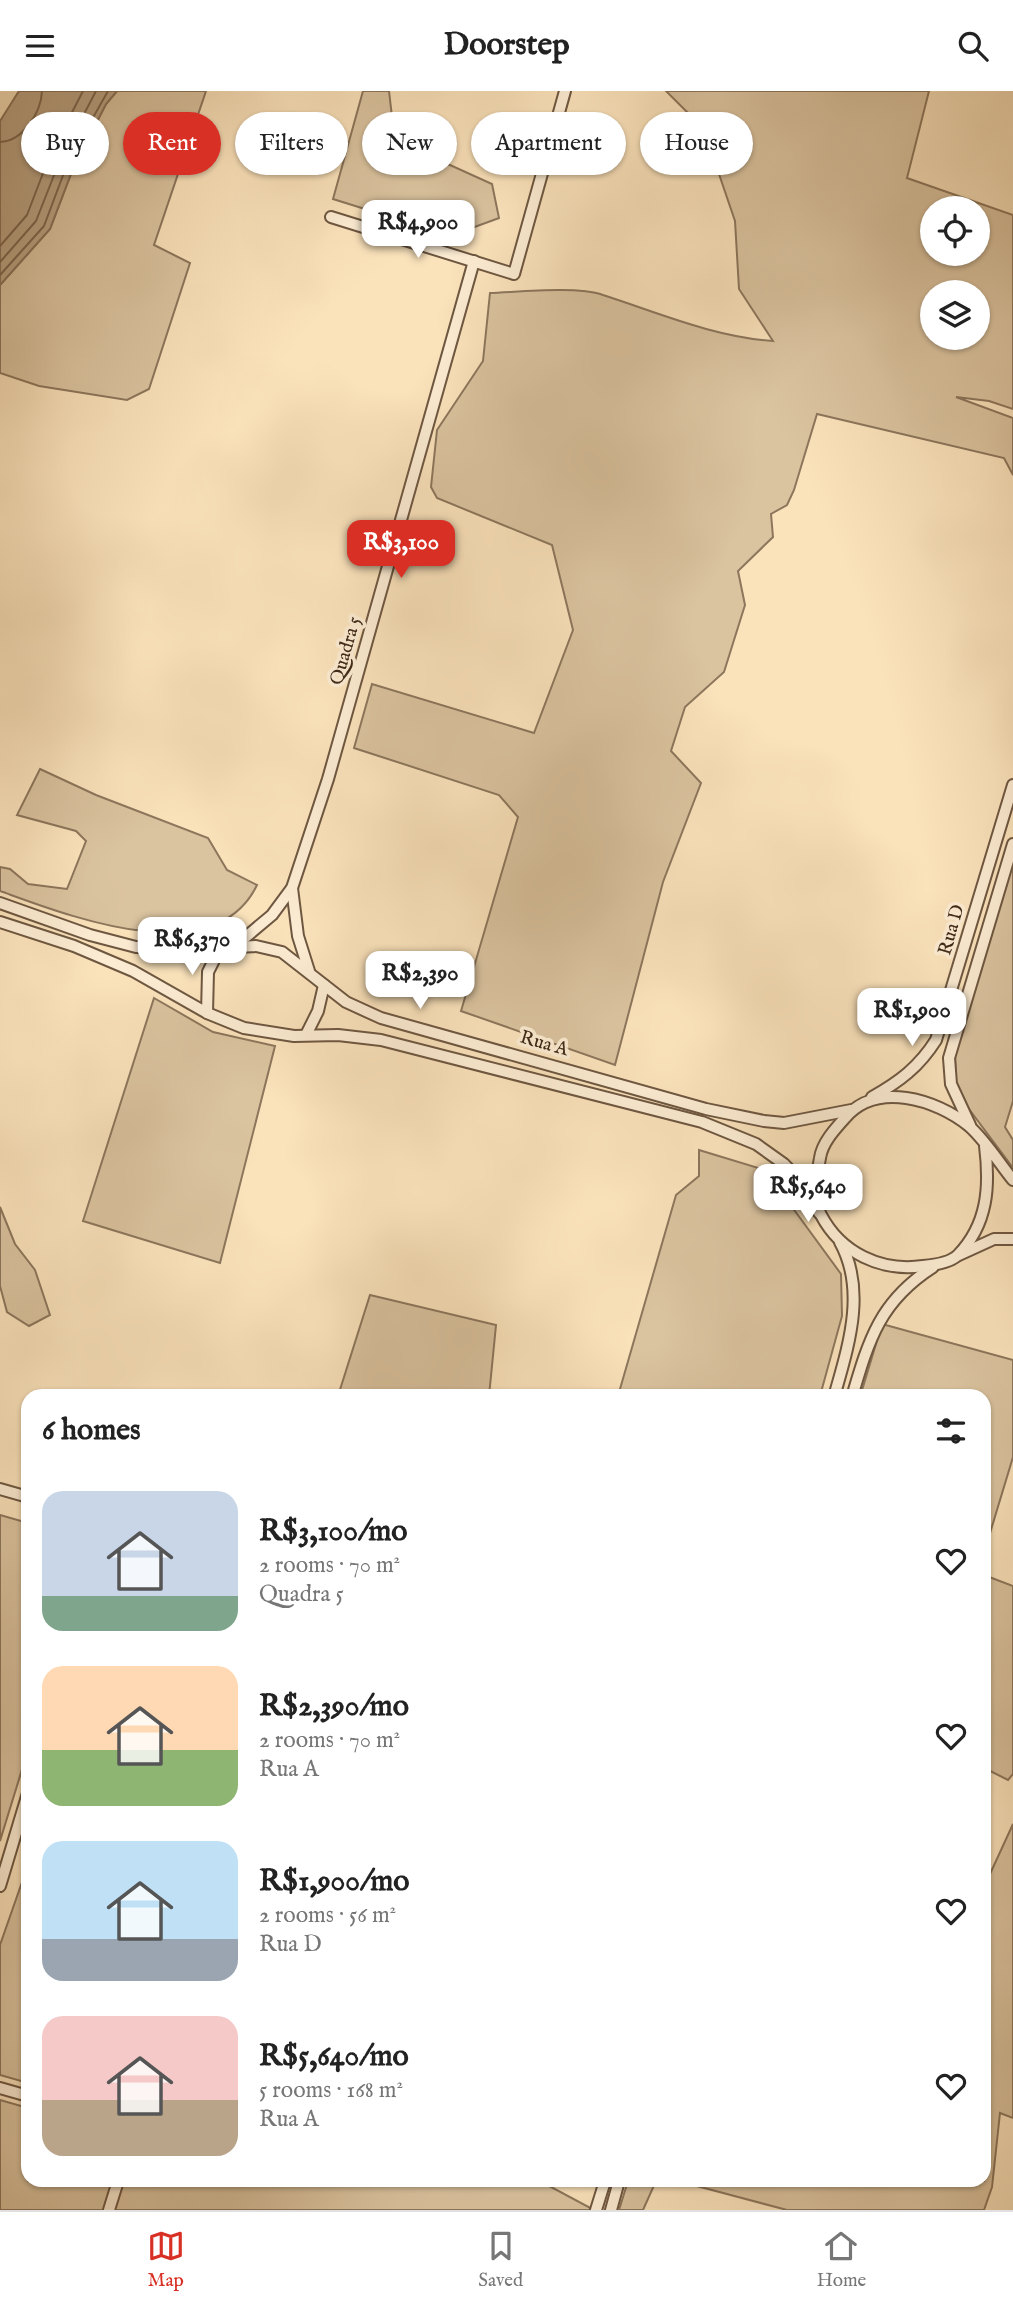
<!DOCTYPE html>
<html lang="en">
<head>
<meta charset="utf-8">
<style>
	:root { --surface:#fff; --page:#f2f2f2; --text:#222; --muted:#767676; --line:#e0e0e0; --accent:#d93025 }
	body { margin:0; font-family:"IM FELL English",serif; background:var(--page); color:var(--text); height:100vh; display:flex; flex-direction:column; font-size:26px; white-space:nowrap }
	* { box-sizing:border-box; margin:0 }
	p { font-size:23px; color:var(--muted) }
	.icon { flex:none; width:38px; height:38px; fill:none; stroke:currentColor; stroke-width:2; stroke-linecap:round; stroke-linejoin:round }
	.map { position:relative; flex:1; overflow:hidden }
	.sheet { position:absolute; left:21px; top:1298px; width:970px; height:798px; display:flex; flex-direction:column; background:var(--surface); border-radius:21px; box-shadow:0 2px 5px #0004 }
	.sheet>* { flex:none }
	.top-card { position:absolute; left:21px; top:21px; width:971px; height:63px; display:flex; gap:14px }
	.buttons { position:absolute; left:920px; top:105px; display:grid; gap:14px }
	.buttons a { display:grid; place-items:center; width:70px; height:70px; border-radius:50%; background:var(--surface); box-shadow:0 2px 5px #0004; font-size:35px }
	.price { position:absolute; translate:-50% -60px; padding:0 16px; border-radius:14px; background:#fff; color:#222; font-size:23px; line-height:46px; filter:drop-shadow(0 2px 4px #0008) }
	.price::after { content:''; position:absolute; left:50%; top:42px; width:21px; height:16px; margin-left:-10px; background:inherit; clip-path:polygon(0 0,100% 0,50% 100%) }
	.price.selected { background:var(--accent); color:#fff }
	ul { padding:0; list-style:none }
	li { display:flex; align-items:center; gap:21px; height:175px; padding:0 21px }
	li span { display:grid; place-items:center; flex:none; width:196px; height:140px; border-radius:21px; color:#555 }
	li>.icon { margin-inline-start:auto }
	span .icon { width:84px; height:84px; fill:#fffc; stroke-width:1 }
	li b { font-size:30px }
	h2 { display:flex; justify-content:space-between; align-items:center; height:84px; padding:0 21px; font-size:30px }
	.pill { padding:0 24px; border-radius:32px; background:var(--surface); box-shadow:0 2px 5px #0004; font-size:24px; line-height:63px }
	.pill.selected { background:var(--accent); color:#fff }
	header { display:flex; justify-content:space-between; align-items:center; height:91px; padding:0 21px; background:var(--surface); font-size:32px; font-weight:700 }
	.dock { display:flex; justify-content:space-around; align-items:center; height:98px; border-top:2px solid var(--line); background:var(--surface); font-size:19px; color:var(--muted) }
	.dock a { display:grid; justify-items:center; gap:4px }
	.dock .selected { color:var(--accent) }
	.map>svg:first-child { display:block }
</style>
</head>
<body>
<header><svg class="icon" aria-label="menu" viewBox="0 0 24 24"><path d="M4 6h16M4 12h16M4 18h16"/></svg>Doorstep<svg class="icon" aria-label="search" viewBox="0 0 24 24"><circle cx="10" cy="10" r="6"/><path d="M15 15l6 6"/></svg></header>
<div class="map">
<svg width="1013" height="2119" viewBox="0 0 1013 2119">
	<rect width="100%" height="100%" fill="#fae2bb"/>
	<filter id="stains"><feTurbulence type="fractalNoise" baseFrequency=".00286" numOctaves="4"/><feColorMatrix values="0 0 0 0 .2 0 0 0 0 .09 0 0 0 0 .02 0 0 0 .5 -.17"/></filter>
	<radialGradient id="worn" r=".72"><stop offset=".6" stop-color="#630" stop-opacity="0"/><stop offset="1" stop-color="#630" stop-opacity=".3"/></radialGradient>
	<g fill="#dac39f" stroke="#8c765c" stroke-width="2" fill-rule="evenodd">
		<polygon points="117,0 206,0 154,154 190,172 149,298 127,309 39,295 0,282 0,194 50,138 74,75 106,13"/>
		<polygon points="363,0 389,0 394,43 421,67 450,74 492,93 499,127 461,141 400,129 333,108"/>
		<path d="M666 0H929L907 87 1013 124V318L989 310 956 306 1013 327V384L1004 367 817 323 794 399 787 414 771 423 773 446 738 480 745 514 724 581 685 616 671 660 701 692 663 791 615 974 461 920 518 726 499 704 354 657 372 593 534 642 573 539 552 454 437 407 431 396 437 339 483 270 490 202C519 201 577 195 603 204 659 222 714 246 773 250L739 198 735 130 708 51 688 22ZM933 117H978V163H933ZM933 201H978V247H933Z"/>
		<path d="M40 678 96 704 208 747 227 779 257 794C214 883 67 824 0 800V776L10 778 28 793 67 798 86 750 76 740 17 724Z"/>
		<polygon points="1013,772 1013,1010 1005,1036 1013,1049 1013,1077 966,1014 956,993 955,961"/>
		<polygon points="154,907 213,941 275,955 220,1172 83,1130"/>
		<polygon points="699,1059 765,1079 841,1183 842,1225 820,1305 618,1305 676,1104 699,1085"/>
		<polygon points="0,1116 15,1153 35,1179 50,1224 29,1235 7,1221 0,1195"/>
		<polygon points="370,1204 496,1234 489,1305 338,1305"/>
		<polygon points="882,1233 1013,1269 1013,1366 984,1462 984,1306 860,1306"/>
		<polygon points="0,1424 28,1432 28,1659 0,1750"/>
		<polygon points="984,1484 1013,1495 1013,1683 1008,1689 984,1677"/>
		<polygon points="1013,1733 1013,2027 1000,2022 992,2096 984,2119 787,2119 678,2090 984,2090 984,1796"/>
		<polygon points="28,1774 28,1992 0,1984 0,1854"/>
		<polygon points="0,2009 28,2017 28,2090 540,2090 594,2119 0,2119"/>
		<polygon points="628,2090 656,2090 643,2119 619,2119"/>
	</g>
	<polygon fill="#baa384" stroke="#897259" stroke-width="2" points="19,0 117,0 106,13 74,75 50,138 0,194 0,30"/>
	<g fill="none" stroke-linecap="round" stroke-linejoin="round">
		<g stroke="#7c664e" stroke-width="2">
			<path d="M0 51C23 50 41 22 42 0"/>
			<polyline points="0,155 27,124 50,64 83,0"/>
			<polyline points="0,171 36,130 60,69 96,0"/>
			<polyline points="0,184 44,135 68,71 108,0"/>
		</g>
		<defs>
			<g id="street">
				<polyline points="331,126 514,183 565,0"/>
				<polyline points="292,797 298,845 309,880"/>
				<polyline points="0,812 90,844 136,856 184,859 256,855 282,861 346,911 381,927 706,1018 764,1030 784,1032 851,1019"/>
				<polyline points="0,831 74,855 133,880 207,922 244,937 294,945 338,944 381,949 702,1031 756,1053 784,1073 804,1094 819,1122"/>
				<polyline points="235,855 272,824 292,797 328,688 474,170"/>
				<polyline points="207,922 208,881 220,857"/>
				<polyline points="306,944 318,920 324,894"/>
				<path d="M872 1006C899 991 919 976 936 949L1013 694"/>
				<polyline points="970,1034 951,993 949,967 1013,753"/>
				<path d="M985 1055C990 1095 988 1133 958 1164 950 1172 934 1174 923 1175 881 1181 841 1162 821 1124 812 1109 817 1083 820 1067 822 1052 835 1038 845 1027 876 990 936 1008 969 1035 986 1050 999 1072 1013 1089"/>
				<polyline points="959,1164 994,1148 1013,1148"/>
				<path d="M834 1306C848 1256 867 1200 840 1151"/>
				<path d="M852 1306C869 1248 880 1210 933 1176"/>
				<polyline points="0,1398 28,1406"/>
				<polyline points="0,1795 28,1702"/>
				<polyline points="0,1997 28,2005"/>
				<polyline points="109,2119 118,2090"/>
				<polyline points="596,2119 605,2090"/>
				<polyline points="611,2119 619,2090"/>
			</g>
		</defs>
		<use href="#street" stroke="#6e5741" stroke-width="14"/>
		<use href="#street" stroke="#fcecd3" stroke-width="10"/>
	</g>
	<g text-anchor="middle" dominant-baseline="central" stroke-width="7" stroke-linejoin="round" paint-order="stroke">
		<g font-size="19" fill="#3f2918" stroke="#fcecd3">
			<text transform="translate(346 560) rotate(-74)">Quadra 5</text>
			<text transform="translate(952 839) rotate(-74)">Rua D</text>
			<text transform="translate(544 953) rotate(16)">Rua A</text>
		</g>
	</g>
	<rect width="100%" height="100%" filter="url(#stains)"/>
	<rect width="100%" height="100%" fill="url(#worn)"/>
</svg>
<div class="buttons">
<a><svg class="icon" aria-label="locate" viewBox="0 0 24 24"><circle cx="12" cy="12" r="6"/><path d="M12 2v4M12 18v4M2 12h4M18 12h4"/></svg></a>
<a><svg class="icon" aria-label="layers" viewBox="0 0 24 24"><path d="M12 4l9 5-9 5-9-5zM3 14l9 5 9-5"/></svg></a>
</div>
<b class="price" style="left:418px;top:169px">R$4,900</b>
<b class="price selected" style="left:401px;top:489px">R$3,100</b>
<b class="price" style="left:192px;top:886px">R$6,370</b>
<b class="price" style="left:420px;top:920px">R$2,390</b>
<b class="price" style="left:912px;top:957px">R$1,900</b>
<b class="price" style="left:808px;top:1133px">R$5,640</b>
<div class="top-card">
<a class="pill">Buy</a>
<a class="pill selected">Rent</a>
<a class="pill">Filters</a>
<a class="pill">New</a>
<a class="pill">Apartment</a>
<a class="pill">House</a>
</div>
<section class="sheet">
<h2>6 homes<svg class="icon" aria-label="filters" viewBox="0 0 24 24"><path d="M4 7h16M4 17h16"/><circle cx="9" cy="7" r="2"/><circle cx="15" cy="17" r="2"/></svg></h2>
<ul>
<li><span style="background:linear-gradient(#c9d6e8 75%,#7fa58c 0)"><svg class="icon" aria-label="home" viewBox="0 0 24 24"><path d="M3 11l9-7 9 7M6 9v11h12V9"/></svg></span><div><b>R$3,100/mo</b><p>2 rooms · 70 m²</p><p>Quadra 5</p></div><svg class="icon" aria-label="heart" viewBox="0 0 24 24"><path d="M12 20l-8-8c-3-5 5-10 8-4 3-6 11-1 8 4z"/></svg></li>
<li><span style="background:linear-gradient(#ffd9b3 60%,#8fb573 0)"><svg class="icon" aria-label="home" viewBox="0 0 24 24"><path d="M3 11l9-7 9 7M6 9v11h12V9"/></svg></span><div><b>R$2,390/mo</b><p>2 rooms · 70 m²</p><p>Rua A</p></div><svg class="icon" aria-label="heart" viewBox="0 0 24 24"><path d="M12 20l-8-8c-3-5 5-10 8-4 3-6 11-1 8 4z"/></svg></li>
<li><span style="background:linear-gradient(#bfe0f5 70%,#9aa5b1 0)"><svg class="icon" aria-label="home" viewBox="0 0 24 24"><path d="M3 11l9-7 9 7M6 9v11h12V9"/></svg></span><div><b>R$1,900/mo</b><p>2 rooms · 56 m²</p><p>Rua D</p></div><svg class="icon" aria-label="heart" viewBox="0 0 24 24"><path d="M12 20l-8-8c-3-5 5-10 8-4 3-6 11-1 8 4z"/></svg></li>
<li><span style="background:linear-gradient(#f6c9c9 60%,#b9a48a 0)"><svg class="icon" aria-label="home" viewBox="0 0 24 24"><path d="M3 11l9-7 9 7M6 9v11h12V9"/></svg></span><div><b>R$5,640/mo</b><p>5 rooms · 168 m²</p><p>Rua A</p></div><svg class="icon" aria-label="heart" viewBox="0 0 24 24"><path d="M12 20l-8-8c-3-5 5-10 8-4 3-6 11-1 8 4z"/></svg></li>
</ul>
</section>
</div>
<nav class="dock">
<a class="selected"><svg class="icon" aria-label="map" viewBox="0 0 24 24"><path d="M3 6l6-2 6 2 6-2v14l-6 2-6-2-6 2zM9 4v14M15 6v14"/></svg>Map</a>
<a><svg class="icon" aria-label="saved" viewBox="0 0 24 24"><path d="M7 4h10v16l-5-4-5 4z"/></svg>Saved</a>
<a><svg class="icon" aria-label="home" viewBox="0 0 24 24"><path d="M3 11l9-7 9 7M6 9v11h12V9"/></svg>Home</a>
</nav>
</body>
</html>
